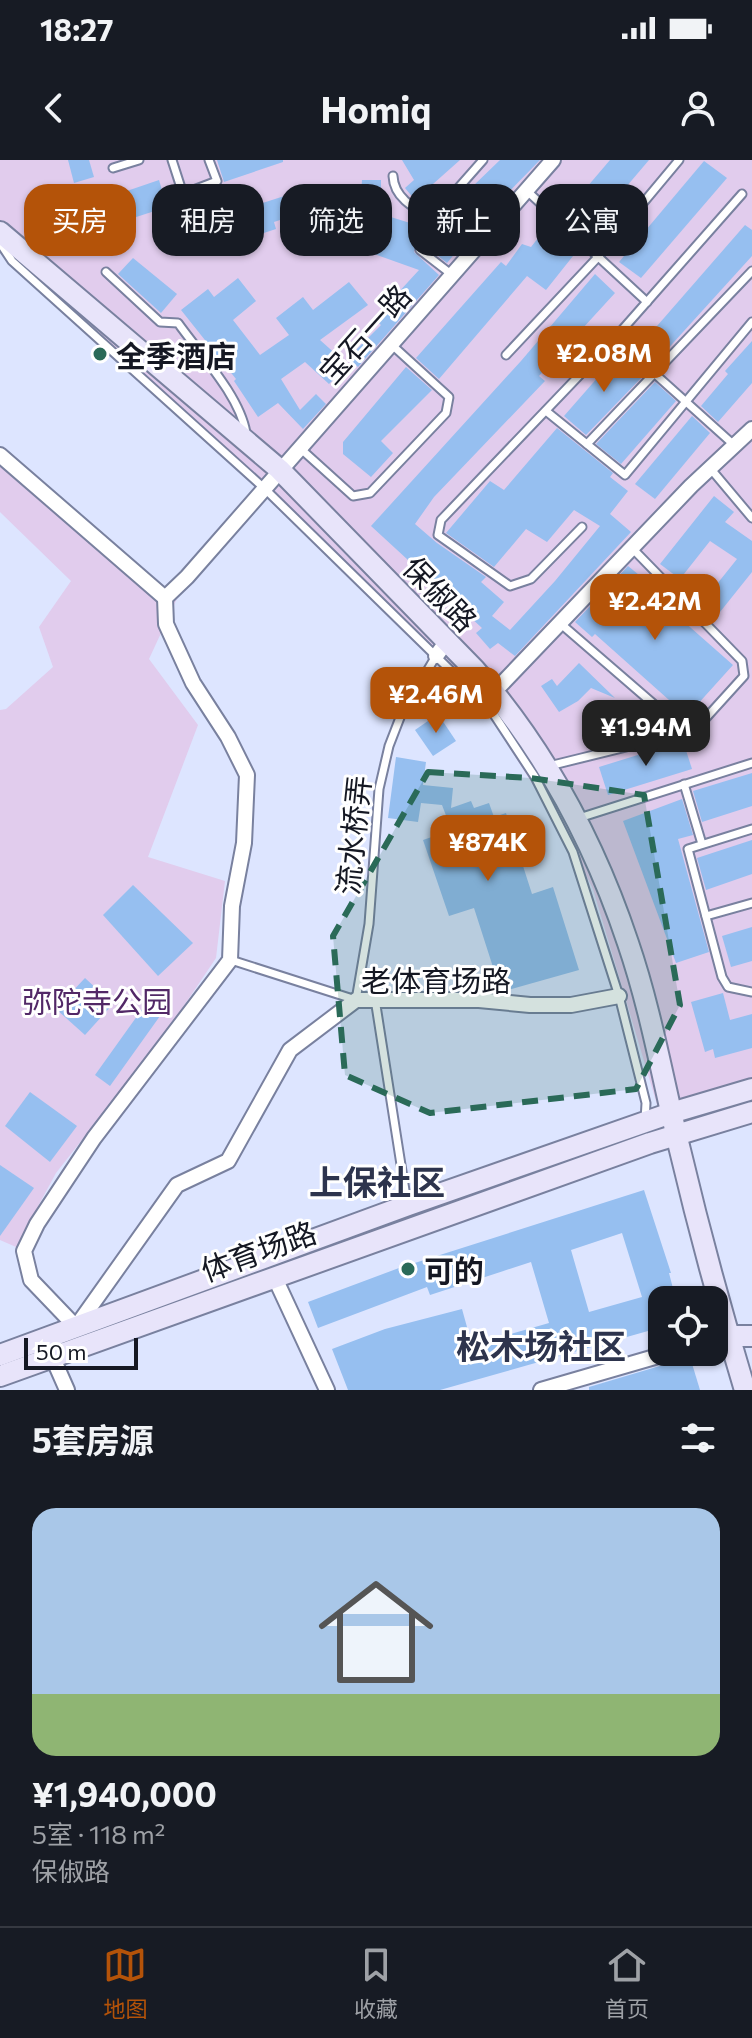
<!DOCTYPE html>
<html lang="zh">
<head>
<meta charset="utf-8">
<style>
	:root { --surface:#171b24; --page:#20242c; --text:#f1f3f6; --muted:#9ea1a6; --line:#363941; --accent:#b45309 }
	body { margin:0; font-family:Commissioner,"Noto Sans SC",sans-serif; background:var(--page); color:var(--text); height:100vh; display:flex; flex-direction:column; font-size:30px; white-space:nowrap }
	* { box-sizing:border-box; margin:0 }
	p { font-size:26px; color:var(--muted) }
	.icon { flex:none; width:44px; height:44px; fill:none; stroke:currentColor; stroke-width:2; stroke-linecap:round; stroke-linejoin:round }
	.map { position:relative; height:1230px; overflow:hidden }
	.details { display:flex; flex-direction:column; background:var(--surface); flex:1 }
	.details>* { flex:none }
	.top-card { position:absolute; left:24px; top:24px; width:704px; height:72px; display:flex; gap:16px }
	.buttons { position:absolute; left:648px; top:1126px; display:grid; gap:16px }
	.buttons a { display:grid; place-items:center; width:80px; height:80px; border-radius:16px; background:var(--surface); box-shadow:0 2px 6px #0004; font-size:40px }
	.scale { position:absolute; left:24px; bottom:20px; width:114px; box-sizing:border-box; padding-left:8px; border:4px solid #151823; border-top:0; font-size:22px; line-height:28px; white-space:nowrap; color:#151823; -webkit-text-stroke:6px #fff; paint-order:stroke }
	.price { position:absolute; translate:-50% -68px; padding:0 18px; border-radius:16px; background:var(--accent); color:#fff; font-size:26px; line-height:52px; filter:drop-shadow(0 2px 4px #0008) }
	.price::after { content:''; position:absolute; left:50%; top:48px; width:24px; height:18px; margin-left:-12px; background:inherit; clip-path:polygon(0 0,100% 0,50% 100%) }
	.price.active { background:#222; color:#fff }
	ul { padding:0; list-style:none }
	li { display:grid; align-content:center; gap:16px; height:424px; padding:0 32px }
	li+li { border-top:2px solid var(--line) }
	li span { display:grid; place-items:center; height:248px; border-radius:24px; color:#555 }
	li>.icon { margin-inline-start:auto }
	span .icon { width:144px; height:144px; fill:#fffc; stroke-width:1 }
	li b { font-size:34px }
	h2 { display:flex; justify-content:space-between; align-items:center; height:96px; padding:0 32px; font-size:34px }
	.chip { padding:0 28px; border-radius:24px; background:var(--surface); box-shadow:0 2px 6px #0004; font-size:28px; line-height:72px }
	.chip.active { background:var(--accent); color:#fff }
	.status { display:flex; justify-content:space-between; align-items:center; height:56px; padding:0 40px; background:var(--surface); direction:ltr }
	.status svg { height:22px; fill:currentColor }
	header { display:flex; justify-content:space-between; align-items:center; height:104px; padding:0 32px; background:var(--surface); font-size:36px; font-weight:700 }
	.tab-bar { display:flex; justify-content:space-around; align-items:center; height:112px; border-top:2px solid var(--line); background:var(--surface); font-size:22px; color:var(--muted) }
	.tab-bar a { display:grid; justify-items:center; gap:4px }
	.tab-bar .active { color:var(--accent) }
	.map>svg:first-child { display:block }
</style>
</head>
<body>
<div class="status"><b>18:27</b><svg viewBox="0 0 49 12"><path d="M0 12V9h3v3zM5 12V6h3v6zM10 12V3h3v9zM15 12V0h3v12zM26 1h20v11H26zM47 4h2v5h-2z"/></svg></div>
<header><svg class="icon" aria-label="back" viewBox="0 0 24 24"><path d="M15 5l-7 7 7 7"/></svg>Homiq<svg class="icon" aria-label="person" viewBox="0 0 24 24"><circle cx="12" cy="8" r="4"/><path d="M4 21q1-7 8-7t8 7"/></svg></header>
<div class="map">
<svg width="752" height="1230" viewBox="0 0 752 1230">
	<rect width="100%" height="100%" fill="#dde5ff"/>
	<g fill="#e1cced">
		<polygon points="0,0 752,0 752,943 663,965 593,729 567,679 475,533 408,466 0,79"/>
		<polygon points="0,295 164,437 187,417 149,499 198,565 148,697 225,721 216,798 165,874 56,1013 16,1087 0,1080 0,550 6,549 53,507 39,467 71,421 0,352"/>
	</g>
	<g fill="#96bff0" fill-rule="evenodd">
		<polygon points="68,0 89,0 94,17 74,23"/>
		<polygon points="217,0 283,0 283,2 224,22"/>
		<polygon points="402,0 460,0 415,40 405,28 414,20"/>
		<polygon points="500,0 540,0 491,50 447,103 428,88 436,71 439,72 437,70 472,27"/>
		<polygon points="610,0 649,0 587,73 564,54"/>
		<polygon points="704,1 727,18 641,118 619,102"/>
		<polygon points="159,20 167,47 127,60 118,34"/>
		<polygon points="362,20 381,20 381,54 423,67 414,92 439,115 358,207 348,198 381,165 374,159 419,110 346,84 315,90 310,56 360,50"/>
		<polygon points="300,31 307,51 274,62 276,69 196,95 187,67"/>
		<polygon points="745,65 752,70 752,96 654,204 637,189"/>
		<polygon points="546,68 577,91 546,130 527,116 439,219 416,198 501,102 506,106 522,84 531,87"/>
		<polygon points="133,98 177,134 161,153 118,114"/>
		<polygon points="595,114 615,133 539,216 545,221 434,337 415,364 437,383 486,417 481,422 504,442 492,456 510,470 555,421 600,366 574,350 547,382 526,369 494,407 446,373 490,321 504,330 557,268 613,313 610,317 628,331 610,354 631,372 515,496 498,483 490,489 476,473 482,468 371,366 521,201"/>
		<polygon points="238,118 256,141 233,160 260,195 289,175 276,158 303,137 313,150 349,122 368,145 320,180 348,205 329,224 305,202 281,219 300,250 316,234 326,244 303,269 278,243 258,257 234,221 236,219 181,150 208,129 214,137"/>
		<polygon points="752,181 752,223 718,262 701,246 728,214 725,211"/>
		<polygon points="620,192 645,214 586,275 564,256"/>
		<polygon points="406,207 432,230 381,281 393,293 371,317 343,294 343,282"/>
		<polygon points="655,222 676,241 621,304 596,284"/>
		<polygon points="692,256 710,273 655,339 635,324"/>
		<polygon points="714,336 734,352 725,362 752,381 752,412 720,452 705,439 737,399 710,381 680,419 660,404"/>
		<polygon points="628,406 644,419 640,423 733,505 687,556 595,474 592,477 575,462"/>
		<polygon points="579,503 615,538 591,528 578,541 559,552 541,526 552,519 557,526"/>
		<polygon points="438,554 456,581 433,596 415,570"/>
		<polygon points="683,581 692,609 608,635 599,607"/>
		<polygon points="396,597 426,602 423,625 453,628 451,648 471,641 474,648 489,643 494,657 506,653 532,734 553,727 579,810 501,832 474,748 449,756 423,680 461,667 450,666 442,645 421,643 418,662 388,658"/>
		<polygon points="752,613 752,646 702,662 693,631"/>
		<polygon points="682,639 693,675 678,679 709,792 676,803 623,661"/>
		<polygon points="752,680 752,714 706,730 697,698"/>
		<polygon points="133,725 193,783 158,816 103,755"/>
		<polygon points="752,767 752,801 731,807 722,776"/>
		<polygon points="85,818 113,844 85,875 56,849"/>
		<polygon points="723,833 730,860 752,854 752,888 715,898 713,889 705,892 691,842"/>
		<polygon points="145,845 160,856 110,926 95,915"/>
		<polygon points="30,932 77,966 50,1002 5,966"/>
		<polygon points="0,1005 34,1028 0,1076"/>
		<path d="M644 1030 671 1113H669L676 1140H662V1167L440 1230H348L332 1189 385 1169 462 1149 472 1185 549 1163 531 1102 430 1135 427 1127 318 1168 308 1142 399 1108ZM622 1073 642 1137 589 1152 571 1090Z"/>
		<polygon points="690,1197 700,1230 589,1230 589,1227"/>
	</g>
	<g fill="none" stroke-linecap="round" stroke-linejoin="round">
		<defs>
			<g id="lane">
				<polyline points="172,0 183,34 217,21 209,0"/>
				<polyline points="113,8 139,0"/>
				<path d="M393 16C394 39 416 49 434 59"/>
				<polyline points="526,30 647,142"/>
				<polyline points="0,83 12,101 264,328 491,550 535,617 573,692 619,836 646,943 645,961"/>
				<path d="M106 112 160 162 178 163C200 194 240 236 246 273"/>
				<polyline points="451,114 420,90 438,51 483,0"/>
				<polyline points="506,195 598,97 679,0"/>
				<polyline points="546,251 625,315 752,162"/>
				<polyline points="587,284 752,111"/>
				<polyline points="734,285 615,178 742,34"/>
				<polyline points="301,289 353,336 370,333 446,253 449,237 392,185"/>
				<polyline points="710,308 752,358"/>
				<polyline points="582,367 531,419 510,426 438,375 441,360 615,178"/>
				<polyline points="561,464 686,572"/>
				<polyline points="549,606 695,570 744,516 742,501 632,388"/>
				<polyline points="684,624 702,684"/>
				<polyline points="579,658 752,603"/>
				<polyline points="752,669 688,689 722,817 728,827 752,832"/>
				<polyline points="706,756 752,743"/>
				<polyline points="231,800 356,840 369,764 379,629 389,586 401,555 436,496"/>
				<polyline points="375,839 407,1043"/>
			</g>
			<g id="street">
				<polyline points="0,295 165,438 187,417 553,0"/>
				<polyline points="165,438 166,464 193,523 228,577 247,615 244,683 232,746 230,800 94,978 37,1064 24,1091 31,1120 76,1167 177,1025 228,1001 290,890 356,840 479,840 530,845 571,845 619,836"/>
				<polyline points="436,496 447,481"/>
				<polyline points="494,532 691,326 752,269"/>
				<polyline points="274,1116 327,1230"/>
				<polyline points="52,1196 67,1230"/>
				<polyline points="541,1230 672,1192"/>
			</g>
			<g id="secondary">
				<path d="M0 72 279 309 475 510C544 589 595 684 628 783 651 850 663 921 680 990 699 1070 721 1151 745 1230"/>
				<polyline points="728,1176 752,1176"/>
				<polyline points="0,1195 408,1045 671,953 752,929"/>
				<polyline points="0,1216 650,983 752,952"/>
			</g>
		</defs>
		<use href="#lane" stroke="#79819f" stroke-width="11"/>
		<use href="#street" stroke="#79819f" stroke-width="18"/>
		<use href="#secondary" stroke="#79819f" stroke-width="24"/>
		<use href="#lane" stroke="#fff" stroke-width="7"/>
		<use href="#street" stroke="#fff" stroke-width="14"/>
		<use href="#secondary" stroke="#e8e4fa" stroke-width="20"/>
	</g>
	<path fill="#2a6a58" fill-opacity="0.2" stroke="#2a6a58" stroke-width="6" stroke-dasharray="16 10" stroke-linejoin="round" d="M428 612 531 618 644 635 680 845 636 929 430 953 345 915 333 776Z"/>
	<g fill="#2a6a58" stroke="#fff" stroke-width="3">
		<circle cx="100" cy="194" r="8"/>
		<circle cx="408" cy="1109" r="8"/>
	</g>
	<g text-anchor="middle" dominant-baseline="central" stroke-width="6" stroke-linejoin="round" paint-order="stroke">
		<g font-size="30" fill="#151823" stroke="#fff">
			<text transform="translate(364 173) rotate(-48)">宝石一路</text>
			<text transform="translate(441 433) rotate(46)">保俶路</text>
			<text transform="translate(352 675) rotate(-84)">流水桥弄</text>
			<text x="436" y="819">老体育场路</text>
			<text transform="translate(258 1090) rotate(-20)">体育场路</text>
		</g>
		<g font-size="30" font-weight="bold" fill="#151823" stroke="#fff" text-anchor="start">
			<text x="116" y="194">全季酒店</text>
			<text x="424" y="1109">可的</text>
		</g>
		<g font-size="30" fill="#522867" stroke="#fff">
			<text x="97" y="840">弥陀寺公园</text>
		</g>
		<g font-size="34" font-weight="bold" fill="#2d344d" stroke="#fff">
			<text x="377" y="1021">上保社区</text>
			<text x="541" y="1185">松木场社区</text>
		</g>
	</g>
</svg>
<div class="buttons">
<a><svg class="icon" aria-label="locate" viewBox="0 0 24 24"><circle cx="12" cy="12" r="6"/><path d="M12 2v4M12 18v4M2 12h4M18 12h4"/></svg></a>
</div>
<div class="scale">50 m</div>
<b class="price" style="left:604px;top:234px">¥2.08M</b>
<b class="price" style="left:655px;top:482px">¥2.42M</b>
<b class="price" style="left:436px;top:575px">¥2.46M</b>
<b class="price active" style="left:646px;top:608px">¥1.94M</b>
<b class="price" style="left:488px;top:723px">¥874K</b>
<div class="top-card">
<a class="chip active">买房</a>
<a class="chip">租房</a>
<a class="chip">筛选</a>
<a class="chip">新上</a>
<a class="chip">公寓</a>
</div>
</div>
<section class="details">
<h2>5套房源<svg class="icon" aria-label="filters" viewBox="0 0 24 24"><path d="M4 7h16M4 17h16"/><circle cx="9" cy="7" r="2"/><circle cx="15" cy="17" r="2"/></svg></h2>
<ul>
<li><span style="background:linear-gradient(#a9c7e8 75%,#8fb573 0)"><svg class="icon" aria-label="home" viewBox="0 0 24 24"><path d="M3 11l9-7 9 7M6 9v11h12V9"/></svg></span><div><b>¥1,940,000</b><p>5室 · 118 m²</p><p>保俶路</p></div></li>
</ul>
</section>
<nav class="tab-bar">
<a class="active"><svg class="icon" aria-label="map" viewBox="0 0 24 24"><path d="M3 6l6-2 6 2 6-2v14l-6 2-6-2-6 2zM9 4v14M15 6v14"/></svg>地图</a>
<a><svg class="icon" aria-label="saved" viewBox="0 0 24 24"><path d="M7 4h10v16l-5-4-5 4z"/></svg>收藏</a>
<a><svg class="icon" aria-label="home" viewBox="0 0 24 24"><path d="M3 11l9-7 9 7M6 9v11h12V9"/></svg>首页</a>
</nav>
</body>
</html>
